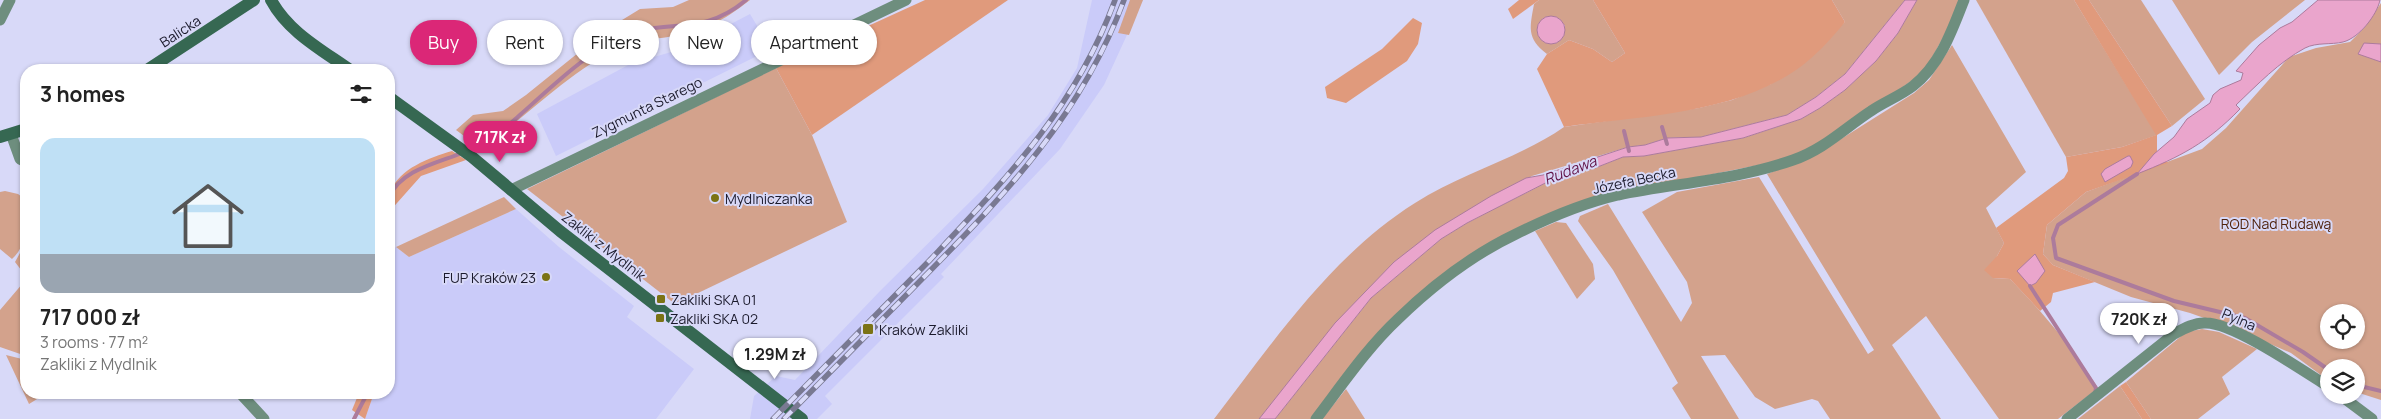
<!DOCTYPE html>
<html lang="en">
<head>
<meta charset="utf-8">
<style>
	:root { --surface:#fff; --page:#f2f2f2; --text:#222; --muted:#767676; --line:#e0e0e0; --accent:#db2777 }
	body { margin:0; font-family:Manrope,sans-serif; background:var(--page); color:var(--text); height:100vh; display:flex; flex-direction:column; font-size:19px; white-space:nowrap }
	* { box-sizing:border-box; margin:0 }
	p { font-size:16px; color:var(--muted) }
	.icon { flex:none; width:28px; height:28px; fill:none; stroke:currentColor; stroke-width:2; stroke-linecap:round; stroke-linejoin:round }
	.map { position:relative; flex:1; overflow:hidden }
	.sheet { position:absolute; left:20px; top:64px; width:375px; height:335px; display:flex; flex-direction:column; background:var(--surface); border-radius:20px; box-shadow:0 1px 4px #0004 }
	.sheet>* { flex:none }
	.guide { position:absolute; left:410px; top:20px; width:475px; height:45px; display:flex; gap:10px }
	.tools { position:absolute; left:2320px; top:304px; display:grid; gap:10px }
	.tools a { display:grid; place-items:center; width:45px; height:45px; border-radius:50%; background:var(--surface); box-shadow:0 1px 4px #0004; font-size:25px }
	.price { position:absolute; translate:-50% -42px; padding:0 11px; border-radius:18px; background:#fff; color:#222; font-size:16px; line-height:32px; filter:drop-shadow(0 1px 2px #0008) }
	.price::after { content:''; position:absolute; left:50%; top:30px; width:15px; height:11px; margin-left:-8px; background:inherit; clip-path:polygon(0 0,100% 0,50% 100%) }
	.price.active { background:var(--accent); color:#fff }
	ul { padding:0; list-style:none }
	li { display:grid; align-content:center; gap:10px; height:265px; padding:0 20px }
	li+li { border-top:1px solid var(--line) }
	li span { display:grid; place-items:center; height:155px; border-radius:15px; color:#555 }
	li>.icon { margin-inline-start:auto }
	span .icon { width:90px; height:90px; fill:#fffc; stroke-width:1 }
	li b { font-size:21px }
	h2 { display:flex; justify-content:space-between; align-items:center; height:60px; padding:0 20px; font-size:21px }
	.chip { padding:0 18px; border-radius:22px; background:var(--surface); box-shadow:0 1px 4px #0004; font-size:18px; line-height:45px }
	.chip.active { background:var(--accent); color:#fff }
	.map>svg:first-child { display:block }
</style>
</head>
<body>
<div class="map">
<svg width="2381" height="419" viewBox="0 0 2381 419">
	<rect width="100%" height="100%" fill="#d8d9f8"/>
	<g fill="#cacbf9">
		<polygon points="1092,0 1143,0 1104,85 1060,149 941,274 944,277 825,396 832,404 817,419 750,419 754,396 776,376 795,380 880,291 983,189 1048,115 1077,68"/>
		<polygon points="750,14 771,49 556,156 537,114 630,64 685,48"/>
		<polygon points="516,209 559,247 634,306 627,317 694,369 656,419 365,419 374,393 389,392 389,251 396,247 409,257"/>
	</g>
	<g fill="#d3a28c" fill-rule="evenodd">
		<path d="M689 0H750C723 21 703 32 668 37 656 39 642 39 631 43 586 60 549 96 512 125L507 136 487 153 456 130 473 115 503 111 526 95 609 28 640 9 673 7Z"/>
		<polygon points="1130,0 1143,0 1129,35 1118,33"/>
		<path d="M1539 0H1593L1625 53 1612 62 1593 49 1569 40 1547 54C1526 38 1530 27 1534 4ZM1539 23 1565 25 1563 36 1537 31Z"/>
		<path d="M1832 0H1905L1845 74 1816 97 1787 115 1701 137 1667 138 1645 145 1628 147 1532 176 1394 262 1259 419H1214C1274 341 1331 256 1415 203 1462 173 1518 159 1564 127L1699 108 1732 100 1771 84 1845 22Z"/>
		<polygon points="1917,0 1961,0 1955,16 1924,72 1824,142 1784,160 1648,187 1503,238 1405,310 1314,419 1275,419 1371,298 1441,239 1467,223 1559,176 1595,168 1623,157 1644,156 1743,138 1801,119 1820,108 1845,90 1876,61 1898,33"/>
		<polygon points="1976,0 2074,0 2157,135 2122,147 2066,157"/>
		<polygon points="2089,0 2141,0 2205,99 2172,126"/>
		<polygon points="2172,0 2305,0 2252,42 2219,75"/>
		<path d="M2381 3V400L2356 392V368H2329V381L2291 353 2238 330 2190 313 2131 297 2053 265 2043 254 2047 225 2086 192 2202 149 2226 128 2289 57 2316 48 2350 42 2364 28ZM2329 312H2356V340H2329Z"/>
		<path d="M1952 45 2026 172 1986 208 2004 243 1997 256 1993 278 2010 279C2045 315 2071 346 2098 388L2058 419H1999L1926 316 1892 345 1941 419H1830L1818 401 1812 399 1775 409 1755 397 1725 355 1701 356 1739 419H1691L1672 388 1678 383 1613 270 1578 221 1580 216 1608 204 1681 322 1692 303 1687 282 1642 212 1677 192 1759 177 1868 354 1874 350 1767 174 1814 156 1914 93 1929 80Z"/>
		<polygon points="776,68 812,135 847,222 675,304 527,189"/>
		<path d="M5 191 18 194 26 200C26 220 29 244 12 259L0 249V192Z"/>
		<polygon points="504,197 516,209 409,257 396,247"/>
		<polygon points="1556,222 1566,223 1593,264 1595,279 1577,299 1535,231"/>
		<polygon points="26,242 26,356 0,347 0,310 23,283 25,275 15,262"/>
		<polygon points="2202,329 2219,332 2257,349 2222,377 2230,394 2198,419 2151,419 2126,382 2186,332"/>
		<polygon points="6,355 26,360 26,392 47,393 29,404"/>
		<polygon points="2120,386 2142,419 2078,419"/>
		<polygon points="1346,389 1365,419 1322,419"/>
	</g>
	<g fill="#e09a7c">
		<polygon points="925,0 1008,0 812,135 776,68"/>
		<polygon points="1519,0 1539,0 1513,19 1508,9"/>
		<path d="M1593 0H1832L1845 22C1830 40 1815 57 1796 70 1730 115 1640 116 1564 127L1537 69 1547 54 1569 40 1593 49 1612 62 1625 53Z"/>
		<polygon points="2074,0 2089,0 2172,126 2157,135 2157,151 2168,163 2086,192 2047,225 2043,254 2053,265 2095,282 2053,293 2051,302 2040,311 2010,279 1993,278 1984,270 1997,256 2004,243 1996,228 2064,178 2068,171 2066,157 2122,147 2156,135"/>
		<polygon points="1413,18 1422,23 1418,44 1407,61 1346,103 1327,98 1325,87 1382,49"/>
		<path d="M452 151 466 160 421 176 389 212C389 206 387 197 390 192 400 168 429 158 452 151Z"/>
		<polygon points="2126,382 2151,419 2142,419 2120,386"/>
		<polygon points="359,393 374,393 365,419 352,410"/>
	</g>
	<g fill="#eaa5cc" stroke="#ac7b9c">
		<polygon points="1905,0 1917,0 1898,33 1876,61 1845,90 1820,108 1801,119 1743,138 1644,156 1623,157 1595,168 1559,176 1467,223 1441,239 1371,298 1275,419 1259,419 1335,323 1394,262 1435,230 1491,196 1526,178 1543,175 1628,147 1645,145 1667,138 1701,137 1787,115 1816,97 1845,74"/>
		<path d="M2318 0H2380C2377 15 2359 38 2343 42 2331 45 2317 42 2305 48 2279 62 2257 85 2236 105L2240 109C2207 143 2180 157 2137 174L2154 154 2174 137 2187 119 2210 103 2213 95 2220 89 2241 80 2243 73 2236 71 2259 45 2280 28 2292 22Z"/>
		<circle cx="1551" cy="30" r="14"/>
		<polygon points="2364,43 2381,44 2381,62 2358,54"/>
		<polygon points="2128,156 2130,156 2133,162 2131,167 2105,182 2101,174 2105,169"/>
		<polygon points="2035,254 2045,271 2036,283 2030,286 2017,271"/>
	</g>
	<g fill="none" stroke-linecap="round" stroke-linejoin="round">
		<g stroke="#ac7b9c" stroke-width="4">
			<polyline points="1662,127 1667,144"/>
			<polyline points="1624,131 1629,151"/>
			<path d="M469 151C489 143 505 128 521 114 547 91 587 53 617 39 663 16 700 39 746 0"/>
			<polyline points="2137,174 2058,225 2053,238 2056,258 2174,301 2245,318 2303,352 2329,370"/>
			<path d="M389 197C401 170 437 163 462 153"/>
			<polyline points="2030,286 2096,388 2095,393"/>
			<polyline points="2356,385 2381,391"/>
			<polyline points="354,419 368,392"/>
		</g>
		<g stroke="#6e8e7e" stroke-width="11">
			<polyline points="0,20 10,0"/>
			<polyline points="11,134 20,159 26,162"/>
			<polyline points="511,190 906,0"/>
			<polyline points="239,392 264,419"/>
			<polyline points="2340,395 2372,419"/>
			<path d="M1316 419C1342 385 1367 348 1398 319 1432 286 1474 254 1516 234 1548 218 1584 203 1618 195 1676 183 1736 180 1793 160 1823 150 1845 128 1871 111 1884 102 1900 96 1913 86 1940 65 1952 31 1964 0"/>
			<path d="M2067 419 2174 334C2183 329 2195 322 2206 323 2234 323 2303 371 2329 387"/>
		</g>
		<g stroke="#366852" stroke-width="12">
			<path d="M271 0C288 32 322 50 350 70"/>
			<polyline points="147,70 254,0"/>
			<polyline points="389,97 472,157 560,231 802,419"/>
			<polyline points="0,137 26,129"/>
		</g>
		<defs>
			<g id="rail">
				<path d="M773 419C825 366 878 313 930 260 1006 179 1076 107 1115 0"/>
				<path d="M784 419C830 372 876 326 922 279 1006 194 1082 114 1124 0"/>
			</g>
		</defs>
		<use href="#rail" stroke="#797992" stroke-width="5.5"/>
		<use href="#rail" stroke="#d8d9f8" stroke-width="4" stroke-dasharray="11" stroke-linecap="butt"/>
	</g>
	<g fill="#7b7315" stroke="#d8d9f8" stroke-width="2">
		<circle cx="715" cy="198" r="5"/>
		<circle cx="546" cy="277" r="5"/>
		<rect x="656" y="294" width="10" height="10" rx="2.5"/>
		<rect x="655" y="313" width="10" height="10" rx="2.5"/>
		<rect x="862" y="323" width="12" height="12" rx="2.5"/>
	</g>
	<g text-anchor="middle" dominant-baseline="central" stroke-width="4" stroke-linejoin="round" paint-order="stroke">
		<g font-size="14" fill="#1b1a2c" stroke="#d8d9f8">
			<text transform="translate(180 31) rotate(-33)">Balicka</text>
			<text transform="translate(647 107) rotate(-26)">Zygmunta Starego</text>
			<text transform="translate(1634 180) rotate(-12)">Józefa Becka</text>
			<text transform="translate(604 246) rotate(38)">Zakliki z Mydlnik</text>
			<text transform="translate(2239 319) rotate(23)">Pylna</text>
		</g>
		<g font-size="14" fill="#1b1a2c" stroke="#d8d9f8" text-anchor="start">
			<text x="725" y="198">Mydlniczanka</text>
			<text x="536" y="277" text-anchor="end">FUP Kraków 23</text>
			<text x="671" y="299">Zakliki SKA 01</text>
			<text x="670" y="318">Zakliki SKA 02</text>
			<text x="879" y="329">Kraków Zakliki</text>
		</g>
		<g font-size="14" fill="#4f220c" stroke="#d8d9f8">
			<text x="2276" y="223">ROD Nad Rudawą</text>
		</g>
		<g font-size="15" font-style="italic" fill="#621348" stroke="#d8d9f8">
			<text transform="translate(1570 170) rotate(-21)">Rudawa</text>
		</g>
	</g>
</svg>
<div class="tools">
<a><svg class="icon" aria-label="locate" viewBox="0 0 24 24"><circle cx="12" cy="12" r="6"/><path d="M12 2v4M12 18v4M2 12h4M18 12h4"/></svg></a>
<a><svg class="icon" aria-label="layers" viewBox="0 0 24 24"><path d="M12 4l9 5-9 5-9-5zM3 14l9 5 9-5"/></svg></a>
</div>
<b class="price active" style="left:500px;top:163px">717K zł</b>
<b class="price" style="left:2139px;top:345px">720K zł</b>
<b class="price" style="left:775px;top:380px">1.29M zł</b>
<div class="guide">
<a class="chip active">Buy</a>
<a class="chip">Rent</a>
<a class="chip">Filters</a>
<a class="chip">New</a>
<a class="chip">Apartment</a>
</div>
<section class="sheet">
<h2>3 homes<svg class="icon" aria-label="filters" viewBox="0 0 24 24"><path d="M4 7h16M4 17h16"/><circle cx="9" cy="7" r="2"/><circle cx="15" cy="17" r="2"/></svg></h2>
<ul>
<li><span style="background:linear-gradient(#bfe0f5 75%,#9aa5b1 0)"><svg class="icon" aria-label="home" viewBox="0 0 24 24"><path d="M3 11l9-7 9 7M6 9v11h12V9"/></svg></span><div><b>717 000 zł</b><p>3 rooms · 77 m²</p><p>Zakliki z Mydlnik</p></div></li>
</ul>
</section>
</div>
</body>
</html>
